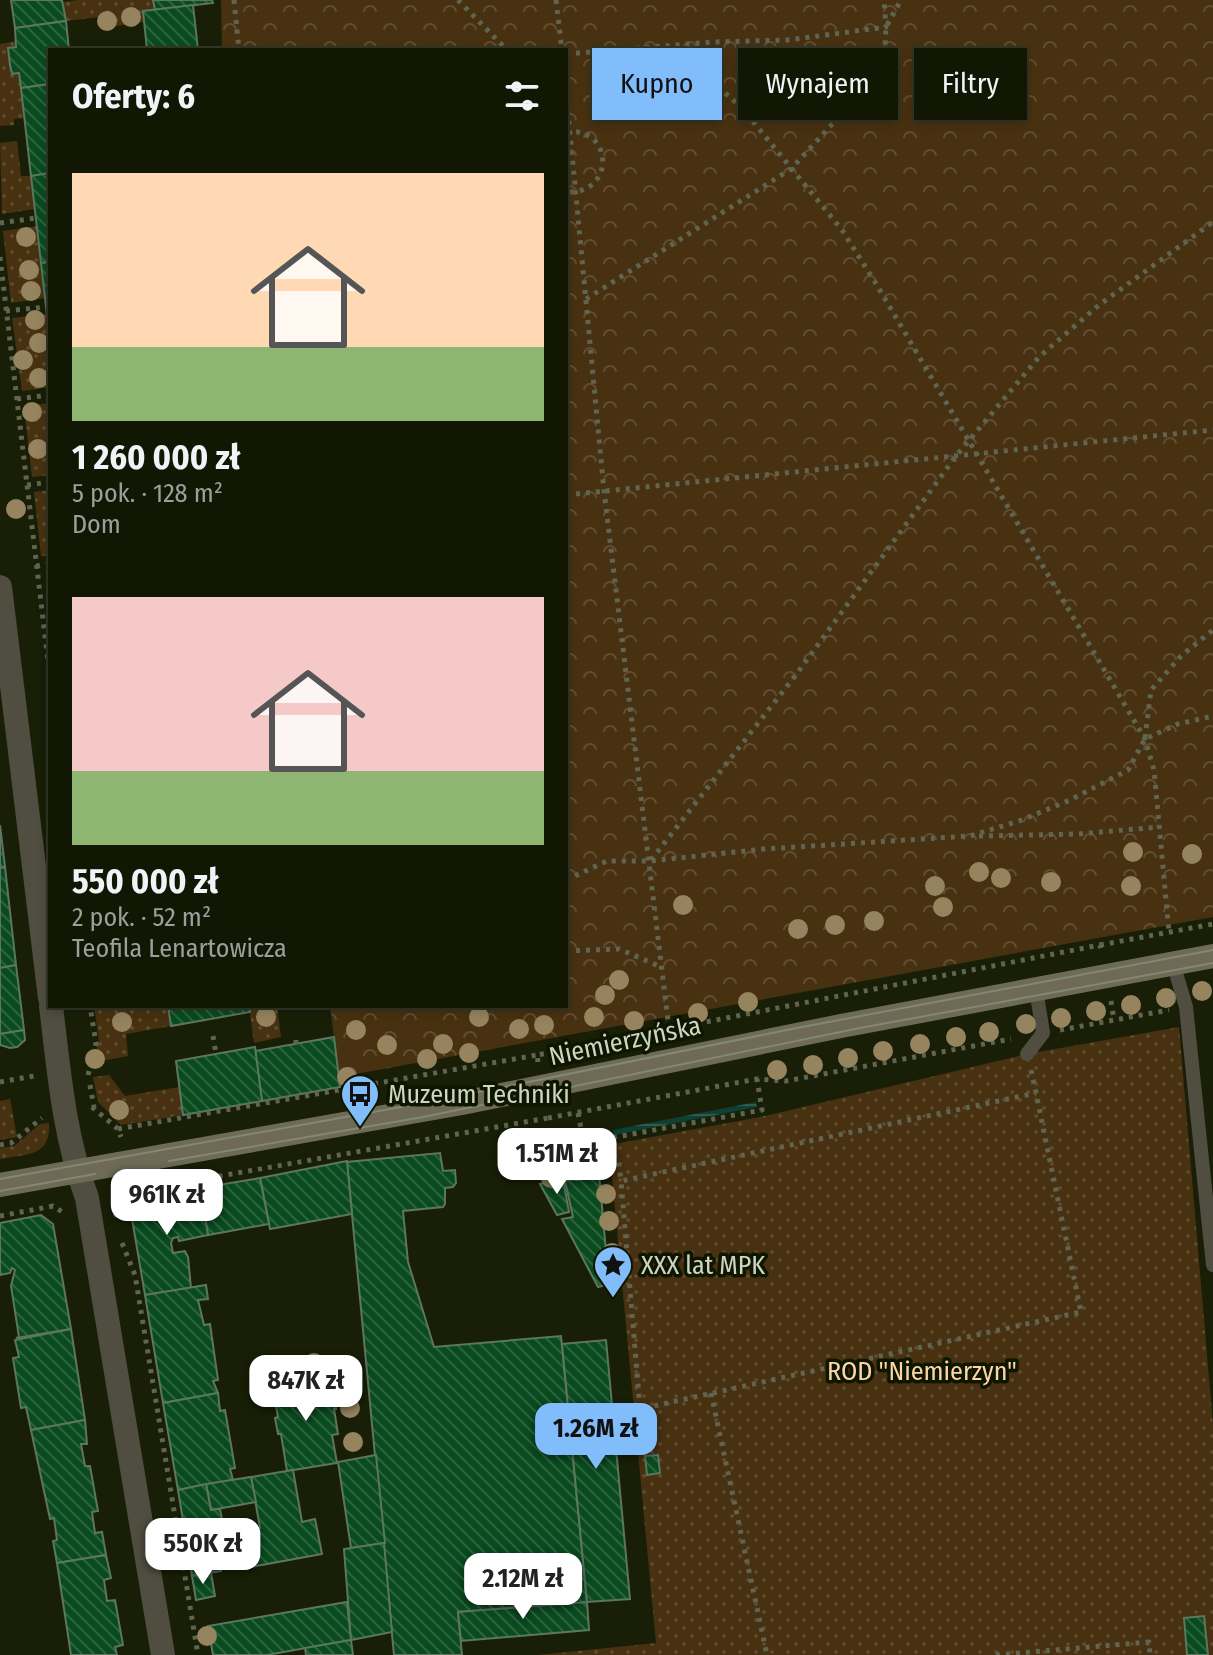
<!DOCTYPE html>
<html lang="pl">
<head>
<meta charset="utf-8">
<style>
	:root { --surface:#121704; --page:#1f2413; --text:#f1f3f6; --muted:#9c9f9a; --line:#313626; --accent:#81bdfa }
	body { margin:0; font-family:"Fira Sans Condensed",sans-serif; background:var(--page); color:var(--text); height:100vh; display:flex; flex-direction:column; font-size:30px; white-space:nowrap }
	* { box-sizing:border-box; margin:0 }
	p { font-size:26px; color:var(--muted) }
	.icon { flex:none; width:44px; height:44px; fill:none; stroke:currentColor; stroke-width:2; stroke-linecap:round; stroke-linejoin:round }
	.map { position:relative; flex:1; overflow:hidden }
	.drawer { position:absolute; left:48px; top:48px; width:520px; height:960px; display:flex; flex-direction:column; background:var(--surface); border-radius:0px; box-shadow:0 4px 12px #0003,0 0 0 2px var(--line) }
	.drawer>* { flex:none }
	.banner { position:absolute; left:592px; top:48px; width:500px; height:72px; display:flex; gap:16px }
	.price { position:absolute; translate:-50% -68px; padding:0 18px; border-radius:16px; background:#fff; color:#222; font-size:26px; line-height:52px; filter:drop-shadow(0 2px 4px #0008) }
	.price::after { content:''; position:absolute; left:50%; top:48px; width:24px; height:18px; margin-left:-12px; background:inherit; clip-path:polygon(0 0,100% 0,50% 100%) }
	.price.current { background:var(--accent); color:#111 }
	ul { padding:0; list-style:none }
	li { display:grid; align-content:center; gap:16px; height:424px; padding:0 24px }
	li span { display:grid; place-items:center; height:248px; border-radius:0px; color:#555 }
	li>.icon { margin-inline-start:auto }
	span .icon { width:144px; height:144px; fill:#fffc; stroke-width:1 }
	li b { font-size:34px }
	h2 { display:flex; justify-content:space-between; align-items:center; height:96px; padding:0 24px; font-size:34px }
	.tag { padding:0 28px; border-radius:0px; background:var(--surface); box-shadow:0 4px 12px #0003,0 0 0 2px var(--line); font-size:28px; line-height:72px }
	.tag.current { background:var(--accent); color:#111 }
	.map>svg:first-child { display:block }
</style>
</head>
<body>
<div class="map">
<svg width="1213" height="1655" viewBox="0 0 1213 1655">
	<defs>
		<pattern id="green-dots" width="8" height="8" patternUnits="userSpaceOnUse" patternTransform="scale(2)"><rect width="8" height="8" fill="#483111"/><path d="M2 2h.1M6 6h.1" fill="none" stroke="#614e32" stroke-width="1.8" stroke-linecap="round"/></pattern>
		<pattern id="forest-crowns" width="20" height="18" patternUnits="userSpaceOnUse" patternTransform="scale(2)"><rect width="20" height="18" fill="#483111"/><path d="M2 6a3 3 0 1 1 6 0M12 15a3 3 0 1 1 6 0" fill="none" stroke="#614e32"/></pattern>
		<pattern id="water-rules" width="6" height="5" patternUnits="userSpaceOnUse" patternTransform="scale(2)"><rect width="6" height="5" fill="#0d4135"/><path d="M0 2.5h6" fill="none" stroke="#2f5c51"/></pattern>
		<pattern id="building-back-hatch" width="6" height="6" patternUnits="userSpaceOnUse" patternTransform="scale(2)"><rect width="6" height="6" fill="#094b1f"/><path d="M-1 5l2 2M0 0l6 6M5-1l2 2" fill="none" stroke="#2c643e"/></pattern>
	</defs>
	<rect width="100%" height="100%" fill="#181f06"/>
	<g fill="url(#green-dots)">
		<polygon points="79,0 153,0 155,10 143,12 144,22 102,28 100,17 66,21 63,2"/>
		<polygon points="16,41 16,47 8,48 10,64 19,73 25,118 14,119 14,125 0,126 0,44"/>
		<polygon points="17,141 21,176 31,176 35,209 2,214 0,143"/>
		<polygon points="37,226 45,298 11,303 3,231"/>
		<polygon points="47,314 50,387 22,391 12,318"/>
		<polygon points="50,403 50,475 32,477 24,406"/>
		<polygon points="50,490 50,555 41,556 34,492"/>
		<polygon points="94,1006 168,1006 171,1026 126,1034 128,1056 92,1063 99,1041"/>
		<polygon points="249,1006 277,1006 281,1037 254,1043"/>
		<polygon points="1179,1027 1213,1425 1213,1655 538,1655 656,1643 609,1145 765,1116 1027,1054"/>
		<polygon points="109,1075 125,1096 179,1087 183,1115 121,1125 98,1102 93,1077"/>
		<polygon points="10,1099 17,1137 0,1140 0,1101"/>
		<path d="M49 1123C51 1157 26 1154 0 1159V1148L14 1146 40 1124Z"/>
	</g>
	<polygon fill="url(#forest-crowns)" points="221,0 1213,0 1213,917 339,1077 330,1006 566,1006 566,50 222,50"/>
	<polygon fill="url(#water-rules)" points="756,1102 757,1107 614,1135 613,1130"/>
	<g fill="url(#building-back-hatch)" stroke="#5c7660" stroke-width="2">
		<polygon points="11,0 62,0 66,21 15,28"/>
		<polygon points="153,0 212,0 213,3 155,10"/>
		<polygon points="193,5 198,50 147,50 143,11"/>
		<polygon points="66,21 69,50 50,50 50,84 21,88 19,73 12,74 10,65 8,48 16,47 15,28"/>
		<polygon points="50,84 50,173 31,176 21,88"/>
		<polygon points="50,173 50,262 41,263 31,176"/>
		<polygon points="50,262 50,342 41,263"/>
		<polygon points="0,825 5,867 0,868"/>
		<polygon points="5,867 16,965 0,968 0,868"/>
		<polygon points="16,965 24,1030 0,1034 0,968"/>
		<polygon points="168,1006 249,1006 250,1012 171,1026"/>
		<polygon points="24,1030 25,1040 17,1047 10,1048 0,1045 0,1034"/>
		<polygon points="334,1037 340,1087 262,1101 255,1051"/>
		<polygon points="255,1047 262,1101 183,1115 176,1061"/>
		<polygon points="440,1153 443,1171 455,1170 456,1183 453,1187 445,1188 445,1204 443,1207 403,1211 408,1262 434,1347 561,1336 587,1602 458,1612 462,1655 394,1655 347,1162"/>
		<polygon points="347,1161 352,1214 270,1229 260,1178"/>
		<polygon points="599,1174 609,1284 598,1287 562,1219 573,1217 565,1181"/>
		<polygon points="260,1178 269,1224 208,1235 200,1188"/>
		<polygon points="563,1179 569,1212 557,1215 540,1184"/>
		<polygon points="200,1188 208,1235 179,1241 178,1237 173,1238 171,1243 173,1253 185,1251 188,1257 191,1288 145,1295 130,1207 135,1199"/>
		<polygon points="41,1215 53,1224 71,1329 16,1338 19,1337 11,1286 15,1270 12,1268 10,1273 0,1275 0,1223"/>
		<polygon points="206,1285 208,1299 198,1300 204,1325 210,1324 218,1380 213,1381 218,1393 163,1403 145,1295"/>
		<polygon points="71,1329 85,1420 31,1430 26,1407 21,1408 13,1358 19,1357 15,1340"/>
		<polygon points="606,1340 630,1599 587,1602 562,1344"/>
		<polygon points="322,1375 326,1398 331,1398 333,1404 335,1403 336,1409 334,1409 338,1434 332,1435 337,1463 287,1471 281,1434 278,1434 275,1418 278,1417 272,1383"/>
		<polygon points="218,1393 220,1411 225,1410 235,1468 230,1469 233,1480 178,1490 163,1403"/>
		<polygon points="85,1420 87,1444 81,1444 85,1466 90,1466 98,1511 92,1512 95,1533 102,1532 106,1555 57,1563 53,1541 57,1540 54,1518 50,1519 31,1430"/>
		<polygon points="376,1455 385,1543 351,1548 338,1462"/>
		<polygon points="658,1455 660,1473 647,1475 645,1456"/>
		<polygon points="293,1470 302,1522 315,1519 322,1554 245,1568 239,1532 260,1528 251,1477"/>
		<polygon points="251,1477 256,1502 211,1510 206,1484"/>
		<polygon points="206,1484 211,1510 220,1509 222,1519 213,1521 221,1571 192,1576 178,1490"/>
		<polygon points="384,1543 392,1632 351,1640 344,1549"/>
		<polygon points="106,1555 111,1578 104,1580 107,1601 115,1600 123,1645 115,1647 117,1655 71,1655 57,1563"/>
		<polygon points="211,1573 215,1596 196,1600 192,1576"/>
		<polygon points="347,1602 351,1640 267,1655 213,1655 208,1626"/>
		<polygon points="587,1602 589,1630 461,1641 458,1612"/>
		<polygon points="1204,1616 1208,1655 1187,1655 1184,1618"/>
		<polygon points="351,1640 353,1655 306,1655 305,1648"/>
	</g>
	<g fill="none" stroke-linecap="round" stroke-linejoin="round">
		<g stroke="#5f6550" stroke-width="5" stroke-dasharray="4 6" stroke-linecap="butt">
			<polyline points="234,0 239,50"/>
			<polyline points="458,0 507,50"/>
			<polyline points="556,0 562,50"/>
			<polyline points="647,49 717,86 741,107 842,230 875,282 1145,739 1154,770 1169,932"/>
			<polyline points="566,54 713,42 788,40 886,27 884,0"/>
			<polyline points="566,91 604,491 669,1029"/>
			<path d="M566 132C614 126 616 195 566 192"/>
			<polyline points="0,223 36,218"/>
			<polyline points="0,257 50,678"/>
			<polyline points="586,299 791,169 847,108 869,74 885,47 886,27 901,0"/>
			<polyline points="6,311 46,307"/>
			<polyline points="17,399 50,395"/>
			<polyline points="27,485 50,482"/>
			<polyline points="566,495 1213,430"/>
			<polyline points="36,566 50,564"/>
			<polyline points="1145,738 1151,690 1181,656 1213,630"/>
			<polyline points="979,836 1078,834 1159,827"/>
			<polyline points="651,860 795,676 956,456 1039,357 1099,305 1213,222"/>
			<polyline points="566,880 607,861 650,861 764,849 970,836 1022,820 1070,800 1128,770 1145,739 1178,724 1213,716"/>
			<polyline points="1100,945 1213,924"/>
			<polyline points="566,951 619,949 659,966"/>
			<polyline points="1111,1001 1114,1020"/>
			<polyline points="1060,1030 1169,1010"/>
			<polyline points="213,1036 216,1054"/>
			<polyline points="296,1044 296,1038"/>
			<polyline points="538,1062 537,1055 1100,945 1101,951"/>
			<polyline points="1031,1070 1036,1093 1081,1312 640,1409 621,1181 1036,1093"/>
			<polyline points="88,1075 96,1043 90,1006"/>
			<polyline points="0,1082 34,1076"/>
			<polyline points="90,1085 94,1107"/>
			<polyline points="92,1107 118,1129 121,1137"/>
			<polyline points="578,1113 584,1143 762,1110 757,1079"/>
			<polyline points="548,1118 757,1079 786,1081 1011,1039"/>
			<polyline points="118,1129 537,1055"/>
			<polyline points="586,1144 602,1154 618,1158 621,1181"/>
			<polyline points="0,1145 11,1143 42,1118"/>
			<polyline points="130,1192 548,1118 548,1116"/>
			<polyline points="0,1216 53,1206 64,1213"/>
			<polyline points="115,1217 130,1192"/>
			<polyline points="122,1243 135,1275 198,1655"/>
			<polyline points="711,1393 767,1655"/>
			<polyline points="996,1655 1149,1642 1150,1655"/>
		</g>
		<g stroke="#504e41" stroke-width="14">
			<polyline points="1173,963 1186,1007 1213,1265"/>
			<polyline points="1027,1054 1043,1033 1036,989"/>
		</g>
		<g stroke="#504e41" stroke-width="24">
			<polyline points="0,587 50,998"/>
			<path d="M51 1006C59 1072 64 1136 87 1198L163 1655"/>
		</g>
		<polyline stroke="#6e6a56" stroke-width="24" points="0,1185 462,1103 841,1026 1213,956"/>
		<g stroke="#818874" stroke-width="2">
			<polyline points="169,1161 423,1117 860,1028 1213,963"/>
			<polyline points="0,1179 429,1102 802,1027 1213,950"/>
			<polyline points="0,1191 95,1174"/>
		</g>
	</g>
	<g fill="#95845e">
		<circle cx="131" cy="17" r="10"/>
		<circle cx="107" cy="21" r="10"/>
		<circle cx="26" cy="237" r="10"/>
		<circle cx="29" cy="270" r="10"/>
		<circle cx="31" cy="291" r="10"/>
		<circle cx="35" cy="320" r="10"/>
		<circle cx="39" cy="343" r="10"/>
		<circle cx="23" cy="360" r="10"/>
		<circle cx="39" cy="378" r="10"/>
		<circle cx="32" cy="412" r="10"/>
		<circle cx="38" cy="449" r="10"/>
		<circle cx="16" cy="509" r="10"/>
		<circle cx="1133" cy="852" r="10"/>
		<circle cx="1192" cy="854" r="10"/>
		<circle cx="979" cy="872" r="10"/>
		<circle cx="1001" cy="878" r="10"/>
		<circle cx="1051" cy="882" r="10"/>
		<circle cx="935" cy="886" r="10"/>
		<circle cx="1131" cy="886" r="10"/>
		<circle cx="683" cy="905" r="10"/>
		<circle cx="943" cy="907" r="10"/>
		<circle cx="874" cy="921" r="10"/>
		<circle cx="835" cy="925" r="10"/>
		<circle cx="798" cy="929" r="10"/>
		<circle cx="619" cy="980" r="10"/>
		<circle cx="1202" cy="991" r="10"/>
		<circle cx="605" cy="995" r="10"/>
		<circle cx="1166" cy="998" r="10"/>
		<circle cx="748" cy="1002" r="10"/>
		<circle cx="1131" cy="1005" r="10"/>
		<circle cx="1096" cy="1011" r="10"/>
		<circle cx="698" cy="1013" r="10"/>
		<circle cx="266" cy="1017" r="10"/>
		<circle cx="479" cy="1017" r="10"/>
		<circle cx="594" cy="1017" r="10"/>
		<circle cx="1061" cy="1018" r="10"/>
		<circle cx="634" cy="1021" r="10"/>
		<circle cx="122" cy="1022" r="10"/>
		<circle cx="1026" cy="1024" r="10"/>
		<circle cx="544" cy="1025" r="10"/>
		<circle cx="519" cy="1029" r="10"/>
		<circle cx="356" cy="1030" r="10"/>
		<circle cx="989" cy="1032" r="10"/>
		<circle cx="956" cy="1037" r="10"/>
		<circle cx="443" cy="1044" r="10"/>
		<circle cx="920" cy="1044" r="10"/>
		<circle cx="387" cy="1045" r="10"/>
		<circle cx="883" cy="1051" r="10"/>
		<circle cx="469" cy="1053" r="10"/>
		<circle cx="848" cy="1058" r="10"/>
		<circle cx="95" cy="1059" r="10"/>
		<circle cx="427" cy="1059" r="10"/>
		<circle cx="813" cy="1065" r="10"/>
		<circle cx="777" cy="1070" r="10"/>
		<circle cx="347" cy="1077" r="10"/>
		<circle cx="119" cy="1110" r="10"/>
		<circle cx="604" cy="1169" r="10"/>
		<circle cx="577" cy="1171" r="10"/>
		<circle cx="551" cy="1178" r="10"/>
		<circle cx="606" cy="1194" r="10"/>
		<circle cx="609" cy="1221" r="10"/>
		<circle cx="612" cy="1253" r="10"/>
		<circle cx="614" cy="1281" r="10"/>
		<circle cx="314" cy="1363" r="10"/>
		<circle cx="350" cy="1408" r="10"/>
		<circle cx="353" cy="1442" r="10"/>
		<circle cx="207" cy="1636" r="10"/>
	</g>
	<defs>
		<symbol id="bus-pin" viewBox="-11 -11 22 30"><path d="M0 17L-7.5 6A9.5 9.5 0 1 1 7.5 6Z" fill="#81bdfa" stroke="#0f1600"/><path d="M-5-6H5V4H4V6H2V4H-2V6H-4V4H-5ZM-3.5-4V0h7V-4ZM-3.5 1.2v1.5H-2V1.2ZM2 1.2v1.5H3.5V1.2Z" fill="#111"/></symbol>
		<symbol id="sight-pin" viewBox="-11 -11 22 30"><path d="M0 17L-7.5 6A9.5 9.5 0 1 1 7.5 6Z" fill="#81bdfa" stroke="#0f1600"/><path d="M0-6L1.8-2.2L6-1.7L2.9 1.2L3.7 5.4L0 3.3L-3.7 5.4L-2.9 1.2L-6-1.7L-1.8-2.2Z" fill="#111"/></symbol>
	</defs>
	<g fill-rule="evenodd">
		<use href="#bus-pin" x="338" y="1072" width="44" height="60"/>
		<use href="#sight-pin" x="591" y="1243" width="44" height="60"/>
	</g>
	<g text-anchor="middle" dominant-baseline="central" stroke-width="7" stroke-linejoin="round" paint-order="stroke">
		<g font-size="26" fill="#cfd5c5" stroke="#0f1600">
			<text transform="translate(625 1041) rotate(-12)">Niemierzyńska</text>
		</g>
		<g font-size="26" fill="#cfd5c5" stroke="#0f1600" text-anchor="start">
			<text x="388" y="1094">Muzeum Techniki</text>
			<text x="641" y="1265">XXX lat MPK</text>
		</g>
		<g font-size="26" fill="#fcd6a6" stroke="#0f1600">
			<text x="922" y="1371">ROD "Niemierzyn"</text>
		</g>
	</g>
</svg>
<b class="price" style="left:557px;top:1196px">1.51M zł</b>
<b class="price" style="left:167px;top:1237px">961K zł</b>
<b class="price" style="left:306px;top:1423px">847K zł</b>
<b class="price current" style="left:596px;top:1471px">1.26M zł</b>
<b class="price" style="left:203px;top:1586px">550K zł</b>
<b class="price" style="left:523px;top:1621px">2.12M zł</b>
<div class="banner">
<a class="tag current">Kupno</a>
<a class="tag">Wynajem</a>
<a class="tag">Filtry</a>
</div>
<section class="drawer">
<h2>Oferty: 6<svg class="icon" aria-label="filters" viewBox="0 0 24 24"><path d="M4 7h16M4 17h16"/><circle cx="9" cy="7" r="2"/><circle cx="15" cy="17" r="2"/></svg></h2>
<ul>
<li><span style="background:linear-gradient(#ffd9b3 70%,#8fb573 0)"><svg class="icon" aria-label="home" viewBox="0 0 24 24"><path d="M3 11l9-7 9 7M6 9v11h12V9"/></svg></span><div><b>1 260 000 zł</b><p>5 pok. · 128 m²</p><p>Dom</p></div></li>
<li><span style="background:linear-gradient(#f6c9c9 70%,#8fb573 0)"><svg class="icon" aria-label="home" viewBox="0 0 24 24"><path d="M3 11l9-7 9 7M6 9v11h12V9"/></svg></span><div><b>550 000 zł</b><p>2 pok. · 52 m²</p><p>Teofila Lenartowicza</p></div></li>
</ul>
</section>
</div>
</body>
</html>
